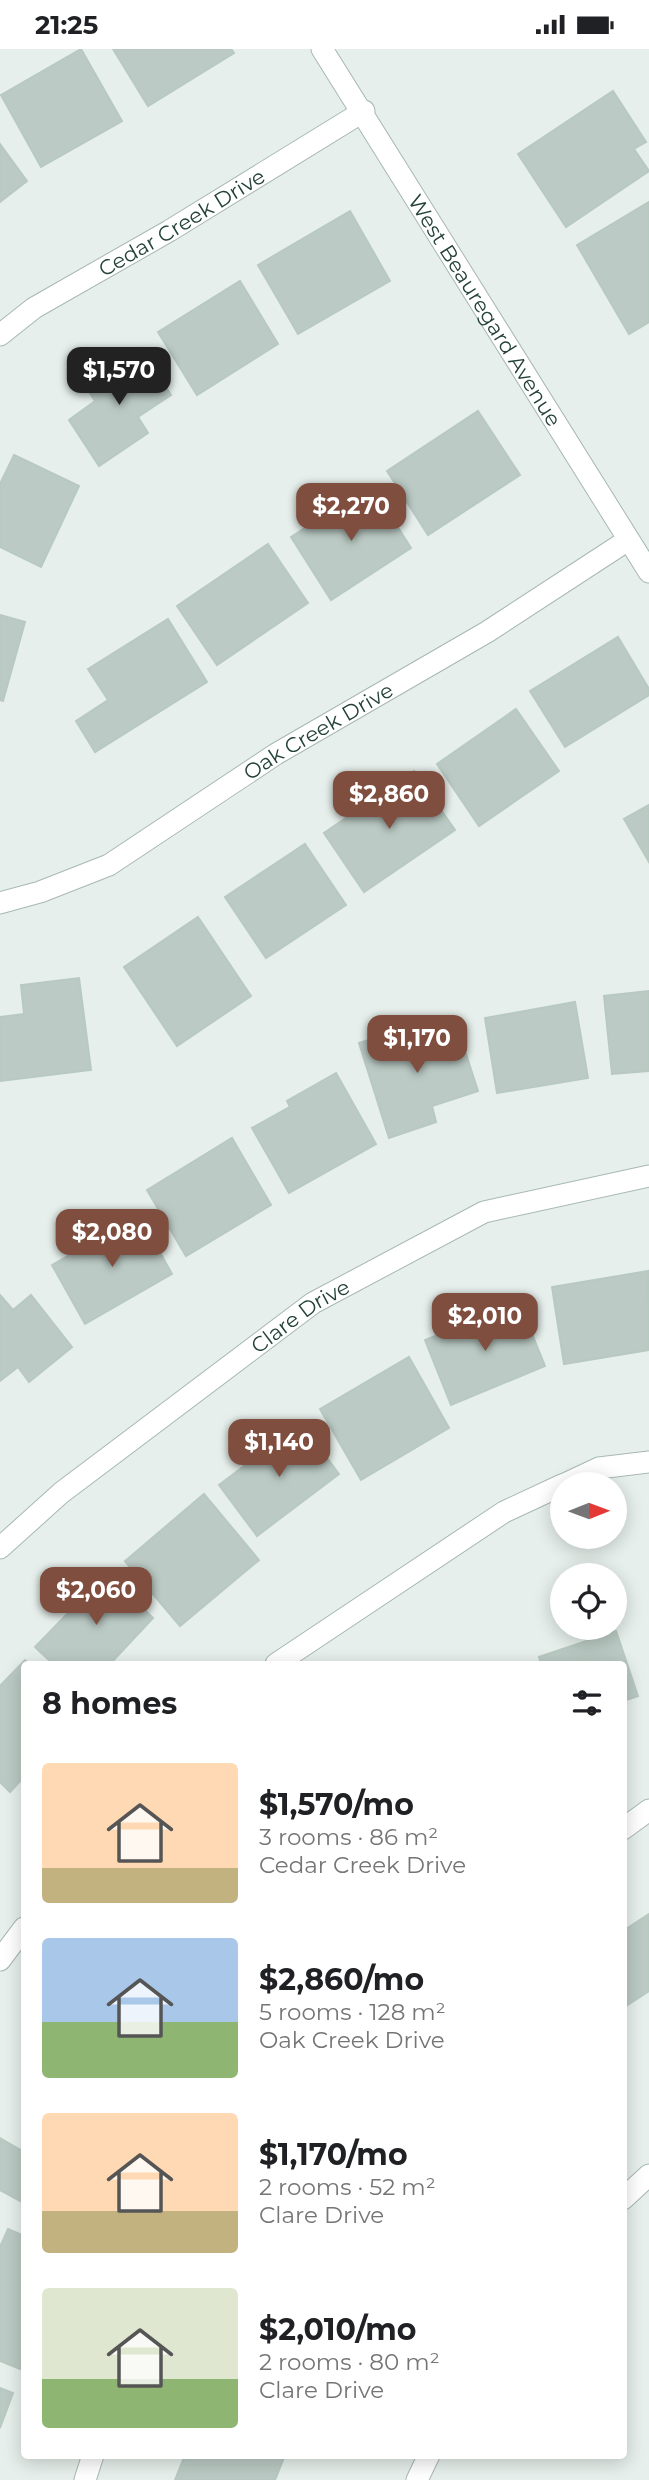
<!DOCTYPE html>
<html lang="en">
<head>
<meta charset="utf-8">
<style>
	:root { --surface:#fff; --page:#f6f6f6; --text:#202124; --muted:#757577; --accent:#7f4e3f }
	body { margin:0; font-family:Montserrat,sans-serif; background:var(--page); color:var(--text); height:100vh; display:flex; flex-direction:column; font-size:26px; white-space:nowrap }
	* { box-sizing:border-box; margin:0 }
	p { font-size:23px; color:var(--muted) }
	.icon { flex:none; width:38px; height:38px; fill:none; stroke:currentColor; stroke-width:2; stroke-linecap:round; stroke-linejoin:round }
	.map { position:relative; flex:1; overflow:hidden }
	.drawer { position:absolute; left:21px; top:1612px; width:606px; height:798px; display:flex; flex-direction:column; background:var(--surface); border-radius:7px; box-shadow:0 4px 18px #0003 }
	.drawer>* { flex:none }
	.needle { width:46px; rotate:89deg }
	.fabs { position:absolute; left:550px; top:1423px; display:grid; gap:14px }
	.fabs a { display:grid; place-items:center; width:77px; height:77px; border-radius:50%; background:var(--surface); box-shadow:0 4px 18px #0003; font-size:35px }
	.price { position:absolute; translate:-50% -60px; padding:0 16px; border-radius:14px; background:var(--accent); color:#fff; font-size:23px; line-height:46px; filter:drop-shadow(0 2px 4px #0008) }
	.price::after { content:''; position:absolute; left:50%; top:42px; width:21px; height:16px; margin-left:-10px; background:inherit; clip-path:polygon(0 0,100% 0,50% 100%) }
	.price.selected { background:#222; color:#fff }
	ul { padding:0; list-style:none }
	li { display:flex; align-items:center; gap:21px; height:175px; padding:0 21px }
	li span { display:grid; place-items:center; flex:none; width:196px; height:140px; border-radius:7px; color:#555 }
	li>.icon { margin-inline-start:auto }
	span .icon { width:84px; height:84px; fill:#fffc; stroke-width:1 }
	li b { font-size:30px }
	h2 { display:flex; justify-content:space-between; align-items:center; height:84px; padding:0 21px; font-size:30px }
	.status { display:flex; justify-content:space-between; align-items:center; height:49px; padding:0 35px; background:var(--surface); direction:ltr }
	.status svg { height:19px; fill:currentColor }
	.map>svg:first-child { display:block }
</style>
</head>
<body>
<div class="status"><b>21:25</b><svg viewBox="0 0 49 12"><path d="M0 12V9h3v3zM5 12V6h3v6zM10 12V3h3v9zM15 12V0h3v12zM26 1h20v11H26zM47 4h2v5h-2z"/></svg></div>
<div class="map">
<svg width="649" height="2431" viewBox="0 0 649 2431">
	<rect width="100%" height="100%" fill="#e6efeb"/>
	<g fill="#bbcac4" stroke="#b8c9c2" stroke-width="2">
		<polygon points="81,0 122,72 41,118 1,46"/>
		<polygon points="113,0 231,0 234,4 148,57"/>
		<polygon points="613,42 646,93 634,100 649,122 566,178 518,105"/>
		<polygon points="0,95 27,132 0,153"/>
		<polygon points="649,153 649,273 629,285 577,196"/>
		<polygon points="350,162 390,232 298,285 258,216"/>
		<polygon points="240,232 278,295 197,346 158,283"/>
		<polygon points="140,299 171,346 138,368 148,384 99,417 69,371 95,352 85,336"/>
		<polygon points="478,362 520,426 428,486 387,422"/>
		<polygon points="14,406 79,437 41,518 0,498 0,435"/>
		<polygon points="371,436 411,499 331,551 291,488"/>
		<polygon points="268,495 308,554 217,616 177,557"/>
		<polygon points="0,566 25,573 3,652 0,651"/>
		<polygon points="168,570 207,633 95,703 76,672 108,651 88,620"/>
		<polygon points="618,588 649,640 649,646 565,698 530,642"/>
		<polygon points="516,660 559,722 479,777 437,715"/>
		<polygon points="414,722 455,781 364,843 324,784"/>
		<polygon points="649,756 649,813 624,770"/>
		<polygon points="305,795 346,856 266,909 225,848"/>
		<polygon points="198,868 251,947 177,997 124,918"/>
		<polygon points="79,929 91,1021 0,1032 0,968 24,965 21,936"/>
		<polygon points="649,942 649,1022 612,1025 604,947"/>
		<polygon points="575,953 588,1029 497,1044 485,969"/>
		<polygon points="456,974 478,1042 432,1057 436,1073 389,1089 359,994 405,980 408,989"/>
		<polygon points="336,1024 376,1095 289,1144 252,1079 290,1058 287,1052"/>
		<polygon points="232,1089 271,1156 186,1207 147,1141"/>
		<polygon points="139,1166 172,1225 85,1275 52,1216"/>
		<polygon points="648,1222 649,1301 564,1315 552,1238"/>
		<polygon points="0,1246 13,1261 31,1246 72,1298 29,1333 18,1318 0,1332"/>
		<polygon points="519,1253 545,1317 451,1356 425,1291"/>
		<polygon points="409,1308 449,1379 361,1431 320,1360"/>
		<polygon points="301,1374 339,1425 257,1487 219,1436"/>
		<polygon points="204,1445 259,1511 180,1577 125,1512"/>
		<polygon points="107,1524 153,1569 110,1615 53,1615 35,1598"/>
		<polygon points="616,1582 638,1647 623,1652 623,1615 541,1615 539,1608"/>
		<polygon points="25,1611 30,1615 24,1615 24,1728 10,1743 0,1733 0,1637"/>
		<polygon points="649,1865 649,1942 623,1959 623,1882"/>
		<polygon points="0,2089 24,2103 24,2154 0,2141"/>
		<polygon points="8,2180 24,2187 24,2309 20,2320 0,2312 0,2198"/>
		<polygon points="0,2339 13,2344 0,2379"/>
		<polygon points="185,2406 285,2406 275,2431 175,2431"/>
	</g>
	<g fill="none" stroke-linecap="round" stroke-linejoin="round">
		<defs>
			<g id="minor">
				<path id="s1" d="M322 0 649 523"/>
				<path id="s2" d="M0 286 34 259 169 182 364 62"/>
				<path id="s3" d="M0 854 40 843 109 816 276 705 487 583 628 491"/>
				<polyline points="565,1435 599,1419 649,1413"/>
				<path id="s4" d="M0 1499 61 1444 313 1254 484 1163 649 1127"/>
				<polyline points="276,1615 504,1463 562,1436"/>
				<polyline points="623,1780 649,1761"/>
				<polyline points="0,1911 24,1879"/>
				<polyline points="623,2150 649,2126"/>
				<polyline points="85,2431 93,2406"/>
				<polyline points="417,2431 429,2406"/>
			</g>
		</defs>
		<use href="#minor" stroke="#a8b8b2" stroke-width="23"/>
		<use href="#minor" stroke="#fff" stroke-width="21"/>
	</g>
	<g text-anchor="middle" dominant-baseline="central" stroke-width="7" stroke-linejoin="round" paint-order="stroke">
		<g font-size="21" fill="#24423a" stroke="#f7fbf9">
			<text stroke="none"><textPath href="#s2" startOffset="214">Cedar Creek Drive</textPath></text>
			<text stroke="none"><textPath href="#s1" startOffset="308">West Beauregard Avenue</textPath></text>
			<text stroke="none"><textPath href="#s3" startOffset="364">Oak Creek Drive</textPath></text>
			<text stroke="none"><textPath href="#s4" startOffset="380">Clare Drive</textPath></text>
		</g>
	</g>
</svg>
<div class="fabs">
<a><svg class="needle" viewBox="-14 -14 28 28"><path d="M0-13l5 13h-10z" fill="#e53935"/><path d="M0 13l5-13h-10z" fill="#757577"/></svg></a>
<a><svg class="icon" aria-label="locate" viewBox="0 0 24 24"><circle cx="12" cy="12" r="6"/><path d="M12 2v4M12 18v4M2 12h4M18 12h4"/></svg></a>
</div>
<b class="price selected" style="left:119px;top:358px">$1,570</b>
<b class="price" style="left:351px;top:494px">$2,270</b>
<b class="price" style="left:389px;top:782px">$2,860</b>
<b class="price" style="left:417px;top:1026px">$1,170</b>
<b class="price" style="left:112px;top:1220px">$2,080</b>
<b class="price" style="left:485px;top:1304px">$2,010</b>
<b class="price" style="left:279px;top:1430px">$1,140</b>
<b class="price" style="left:96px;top:1578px">$2,060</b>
<section class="drawer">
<h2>8 homes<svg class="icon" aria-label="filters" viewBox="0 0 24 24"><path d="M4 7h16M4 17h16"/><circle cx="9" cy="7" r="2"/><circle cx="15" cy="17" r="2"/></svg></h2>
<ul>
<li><span style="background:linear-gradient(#ffd9b3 75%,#c2b280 0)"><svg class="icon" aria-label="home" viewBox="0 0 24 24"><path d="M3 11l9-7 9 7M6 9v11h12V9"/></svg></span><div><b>$1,570/mo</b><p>3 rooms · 86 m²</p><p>Cedar Creek Drive</p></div></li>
<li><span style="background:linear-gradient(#a9c7e8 60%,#8fb573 0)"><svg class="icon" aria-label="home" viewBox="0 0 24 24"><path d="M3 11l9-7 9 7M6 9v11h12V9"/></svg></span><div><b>$2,860/mo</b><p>5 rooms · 128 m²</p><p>Oak Creek Drive</p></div></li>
<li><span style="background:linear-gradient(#ffd9b3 70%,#c2b280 0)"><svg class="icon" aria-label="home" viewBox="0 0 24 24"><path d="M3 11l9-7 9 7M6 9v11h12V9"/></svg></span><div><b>$1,170/mo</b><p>2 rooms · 52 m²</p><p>Clare Drive</p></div></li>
<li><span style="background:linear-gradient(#dfe7d0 65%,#8fb573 0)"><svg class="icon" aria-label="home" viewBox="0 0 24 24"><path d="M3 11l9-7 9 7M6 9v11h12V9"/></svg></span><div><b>$2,010/mo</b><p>2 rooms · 80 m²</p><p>Clare Drive</p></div></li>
</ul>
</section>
</div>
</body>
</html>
